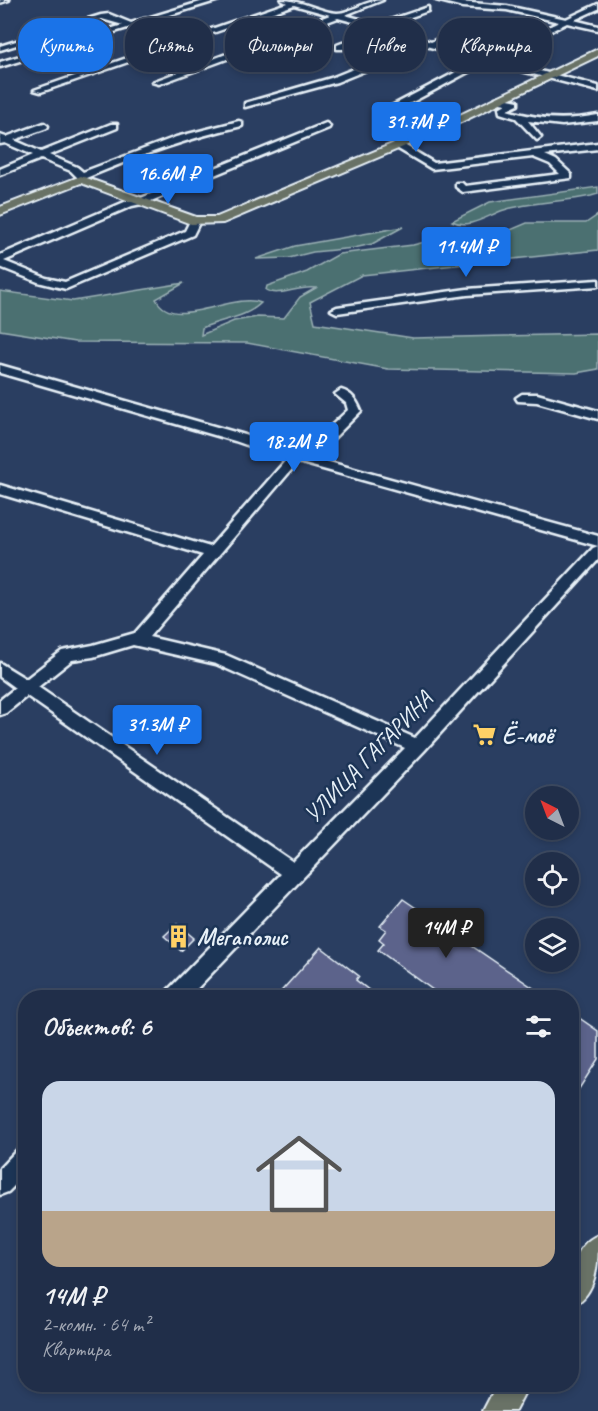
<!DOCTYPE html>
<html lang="ru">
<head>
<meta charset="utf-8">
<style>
	:root { --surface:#202e49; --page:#2d3a53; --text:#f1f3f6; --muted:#a2a8b4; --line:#3d4a61; --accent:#1a73e8 }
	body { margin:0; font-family:Caveat,sans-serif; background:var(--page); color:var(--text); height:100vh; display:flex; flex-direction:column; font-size:22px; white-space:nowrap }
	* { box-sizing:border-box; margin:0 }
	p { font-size:20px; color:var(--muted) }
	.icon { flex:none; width:33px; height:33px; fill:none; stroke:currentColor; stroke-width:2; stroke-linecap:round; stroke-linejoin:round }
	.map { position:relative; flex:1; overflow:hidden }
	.sheet { position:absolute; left:18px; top:990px; width:561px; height:402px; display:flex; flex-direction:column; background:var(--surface); border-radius:24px; box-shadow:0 3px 9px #0003,0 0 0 2px var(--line) }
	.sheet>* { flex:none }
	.guide { position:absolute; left:18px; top:18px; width:562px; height:54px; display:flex; gap:12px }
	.needle { width:39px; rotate:318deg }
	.controls { position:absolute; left:525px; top:786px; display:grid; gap:12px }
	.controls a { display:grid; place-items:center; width:54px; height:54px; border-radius:50%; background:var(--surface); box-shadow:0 3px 9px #0003,0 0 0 2px var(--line); font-size:30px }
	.price { position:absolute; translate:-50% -51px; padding:0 14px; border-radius:6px; background:var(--accent); color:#fff; font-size:20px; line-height:39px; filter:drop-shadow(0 2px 3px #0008) }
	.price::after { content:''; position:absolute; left:50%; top:36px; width:18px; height:14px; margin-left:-9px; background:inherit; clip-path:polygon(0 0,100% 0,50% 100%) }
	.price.current { background:#222; color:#fff }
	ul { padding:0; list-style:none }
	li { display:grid; align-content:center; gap:12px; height:318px; padding:0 24px }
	li span { display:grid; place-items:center; height:186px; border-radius:18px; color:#555 }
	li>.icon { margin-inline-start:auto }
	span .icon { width:108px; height:108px; fill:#fffc; stroke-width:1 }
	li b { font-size:26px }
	h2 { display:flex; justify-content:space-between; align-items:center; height:72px; padding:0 24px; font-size:26px }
	.tag { padding:0 21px; border-radius:24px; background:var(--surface); box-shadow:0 3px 9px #0003,0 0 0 2px var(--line); font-size:21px; line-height:54px }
	.tag.current { background:var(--accent); color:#fff }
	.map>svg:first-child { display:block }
</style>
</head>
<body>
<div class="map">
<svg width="598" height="1411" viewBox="0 0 598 1411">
	<rect width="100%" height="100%" fill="#2a3e61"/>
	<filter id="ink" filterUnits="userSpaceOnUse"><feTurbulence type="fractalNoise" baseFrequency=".0167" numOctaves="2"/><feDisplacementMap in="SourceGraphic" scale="12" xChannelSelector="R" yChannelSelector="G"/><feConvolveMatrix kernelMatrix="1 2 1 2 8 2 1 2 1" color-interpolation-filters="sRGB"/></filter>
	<g filter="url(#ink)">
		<g fill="#4b6f71" stroke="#9ab0b4" stroke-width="1.5">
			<path d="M598 187V194L591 196C564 202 529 202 504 210 488 215 469 230 452 221L490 202Z"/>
			<path d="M598 215V250L362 275 310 302 315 323 413 338 598 334V369L576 373 388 369 247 343 75 342 0 330V291L73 301 184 283 156 299C173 333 234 291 261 303 246 318 221 319 202 328L201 335 234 321 258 317 284 318 300 297 316 288C298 285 279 298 266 290L267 286 307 272 339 254 413 245 441 238 494 237 527 223H586Z"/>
			<polygon points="403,227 372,244 354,248 313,252 289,258 256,259 295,246"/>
		</g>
		<g fill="#5c648b" stroke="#e8f1f8" stroke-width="1.5">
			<polygon points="403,899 548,998 444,998 378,950 384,943 379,939 386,930 380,926"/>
			<polygon points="177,924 194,938 181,951 164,936"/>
			<polygon points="321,947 359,976 356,980 379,998 275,998"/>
			<polygon points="572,1013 598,1031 598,1059 577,1092 572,1088"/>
		</g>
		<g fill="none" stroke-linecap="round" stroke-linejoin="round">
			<defs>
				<g id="minor">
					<polygon points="0,0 9,0 0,3"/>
					<polygon points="207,0 219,0 0,67 0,62 123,25 102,19 0,50 0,46 101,15 109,14 131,23"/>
					<path d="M281 0C302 0 320 12 337 13 351 13 366 0 383 0L345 15 378 24 428 7V11L385 26 431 42 471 24H477V28L439 44 486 57 559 22 507 10 463 7 436 0 507 6 566 19 598 4V9L574 20 598 26V30L567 23 494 59 598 86V91L487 62 390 114H384V110L479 60 426 46 337 82 245 107V103L331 78 418 43 386 32 343 49H337V45L379 29 338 18 159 84 152 82 330 15 294 5 41 92 34 90 287 3Z"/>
					<path d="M498 97 518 101V105L507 110C538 120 567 121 598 115V121L562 125 528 121 541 137 537 140 516 118 500 113 499 108 506 104 495 102V98Z"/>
					<path d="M239 121 242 122V126C188 138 138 156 86 178L81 182 78 181 77 177 71 171 41 159 0 175V169L33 155 5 143 0 144V135L6 137 44 123 48 126 47 128 14 140 41 152 111 124H117V128L49 155 77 167 83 172 176 137Z"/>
					<polygon points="326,123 330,126 329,128 146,203 132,206 4,261 46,278 65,282 185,231 191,219 199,219 200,221 193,235 66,289 38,282 0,267 0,255 127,201 141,198"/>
					<polygon points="395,143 401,143 434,163 598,143 598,149 545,155 556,160 571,174 571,178 463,192 456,187 456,183 462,183 465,186 560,174 550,164 533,157 432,169 395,147"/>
					<polygon points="598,280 598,286 467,295 337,313 331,310 337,307 467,289"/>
					<path d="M0 365 245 435 294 452 316 440 348 410 346 403 335 394 341 390C352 393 357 401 361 411L326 446 307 456 598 536V546L298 462 149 637 226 655 415 738 593 548 598 546V560L424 751 188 998H164L167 991 281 874 27 696 6 713 0 715V700L15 688 0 677V663L26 679 62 651 93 645 135 633 203 555 0 494V485L210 547 287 459 235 441 0 373ZM133 645 216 664 405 748 293 862 38 687 72 660 93 657Z"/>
					<polygon points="522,394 537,394 598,411 598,419 537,402 518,401 516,398"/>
					<polygon points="26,1146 26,1174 8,1192 0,1195 0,1168 18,1149"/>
				</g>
				<g id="major">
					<polygon points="598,49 598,56 455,125 223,223 191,224 81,183 0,215 0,207 81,176 196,217 217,217 447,121"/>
					<path d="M598 1235C598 1261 598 1294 572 1306 569 1281 571 1246 598 1235Z"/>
					<polygon points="497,1384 529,1384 515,1411 483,1411"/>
				</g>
			</defs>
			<use href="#minor" stroke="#e8f1f8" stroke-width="5"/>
			<use href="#major" stroke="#e8f1f8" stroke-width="4"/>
			<use href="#minor" fill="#1d3557" fill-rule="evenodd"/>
			<use href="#major" fill="#697266" fill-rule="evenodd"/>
		</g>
	</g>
	<defs>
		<symbol id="supermarket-bare" viewBox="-9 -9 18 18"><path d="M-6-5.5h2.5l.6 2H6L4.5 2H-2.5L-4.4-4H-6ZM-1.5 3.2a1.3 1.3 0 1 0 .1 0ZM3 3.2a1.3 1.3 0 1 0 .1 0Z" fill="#ffd166" stroke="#1d3557" stroke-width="2.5" paint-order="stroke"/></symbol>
		<symbol id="building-bare" viewBox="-9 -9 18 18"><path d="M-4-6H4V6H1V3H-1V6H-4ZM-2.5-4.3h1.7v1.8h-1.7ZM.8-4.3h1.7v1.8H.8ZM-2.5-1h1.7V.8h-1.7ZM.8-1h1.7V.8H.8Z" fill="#ffd166" stroke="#1d3557" stroke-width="2.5" paint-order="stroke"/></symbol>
	</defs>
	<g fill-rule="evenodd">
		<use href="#supermarket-bare" x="468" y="718" width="33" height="33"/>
		<use href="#building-bare" x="162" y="920" width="33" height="33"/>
	</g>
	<g text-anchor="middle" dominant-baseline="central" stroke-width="5" stroke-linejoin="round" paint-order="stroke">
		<g font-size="24" font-weight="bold" fill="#e8f1f8" stroke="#1d3557" text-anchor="start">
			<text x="502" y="735">Ё-моё</text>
			<text x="197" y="937">Мегаполис</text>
		</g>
		<g font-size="24" fill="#e8f1f8" stroke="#1d3557">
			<text transform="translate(368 757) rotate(-46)">УЛИЦА ГАГАРИНА</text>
		</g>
	</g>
</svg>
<div class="controls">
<a><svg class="needle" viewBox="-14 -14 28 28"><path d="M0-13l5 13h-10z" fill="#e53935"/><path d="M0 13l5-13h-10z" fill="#a2a8b4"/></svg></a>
<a><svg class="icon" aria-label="locate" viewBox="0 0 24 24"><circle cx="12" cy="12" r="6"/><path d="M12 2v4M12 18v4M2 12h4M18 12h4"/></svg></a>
<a><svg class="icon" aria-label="layers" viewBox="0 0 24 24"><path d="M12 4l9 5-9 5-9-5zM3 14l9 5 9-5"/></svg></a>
</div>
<b class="price" style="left:416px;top:153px">31.7M ₽</b>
<b class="price" style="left:168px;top:205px">16.6M ₽</b>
<b class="price" style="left:466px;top:278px">11.4M ₽</b>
<b class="price" style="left:294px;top:473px">18.2M ₽</b>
<b class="price" style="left:157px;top:756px">31.3M ₽</b>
<b class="price current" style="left:446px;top:959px">14M ₽</b>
<div class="guide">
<a class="tag current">Купить</a>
<a class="tag">Снять</a>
<a class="tag">Фильтры</a>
<a class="tag">Новое</a>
<a class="tag">Квартира</a>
</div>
<section class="sheet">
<h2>Объектов: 6<svg class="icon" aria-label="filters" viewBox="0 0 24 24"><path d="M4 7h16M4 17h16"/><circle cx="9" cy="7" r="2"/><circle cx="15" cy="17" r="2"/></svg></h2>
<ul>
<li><span style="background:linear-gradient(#c9d6e8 70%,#b9a48a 0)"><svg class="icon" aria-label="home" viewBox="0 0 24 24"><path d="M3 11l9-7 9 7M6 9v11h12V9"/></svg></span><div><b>14M ₽</b><p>2-комн. · 64 m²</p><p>Квартира</p></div></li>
</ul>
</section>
</div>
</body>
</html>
